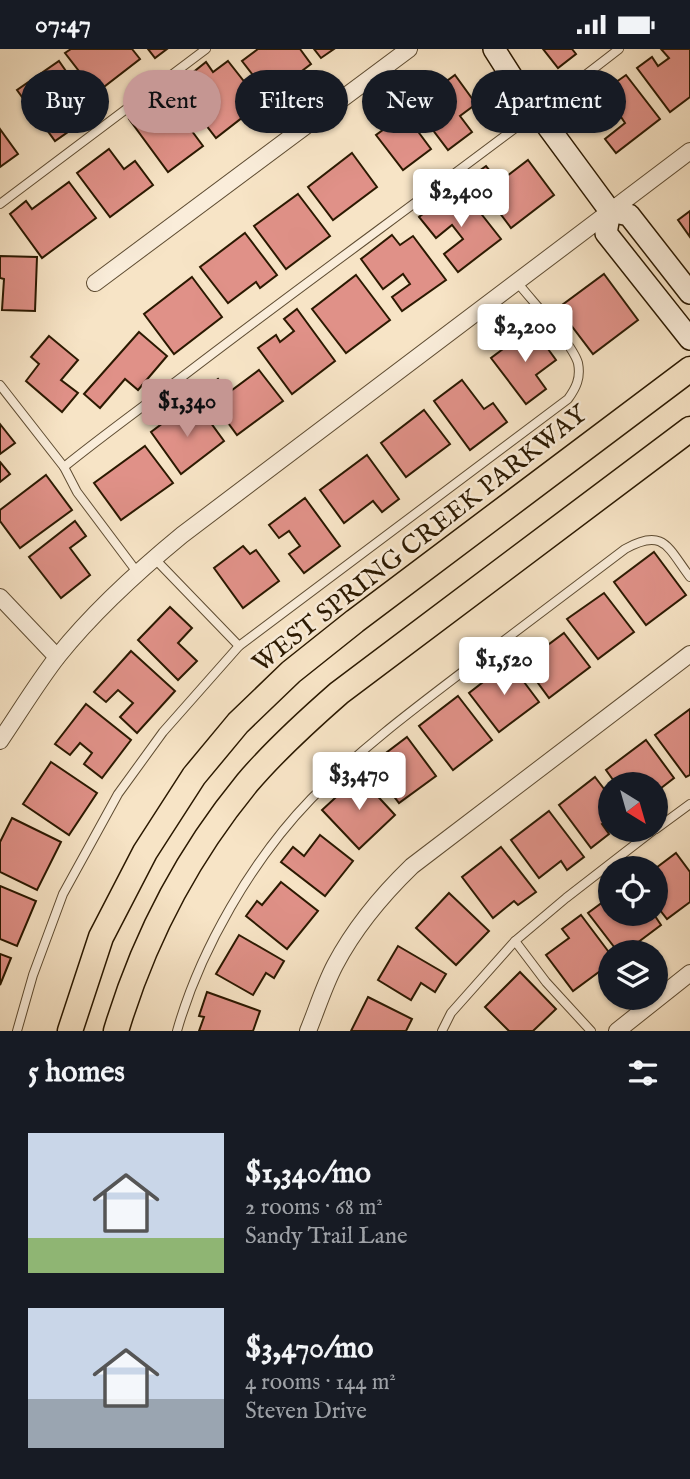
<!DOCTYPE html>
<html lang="en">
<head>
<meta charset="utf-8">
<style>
	:root { --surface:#171b24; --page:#242831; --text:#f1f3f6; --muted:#9ea1a6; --accent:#c59692 }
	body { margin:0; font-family:"IM FELL English",serif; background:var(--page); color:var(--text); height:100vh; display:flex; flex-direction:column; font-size:26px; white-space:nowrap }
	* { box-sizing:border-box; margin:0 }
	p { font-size:23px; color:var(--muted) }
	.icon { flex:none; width:38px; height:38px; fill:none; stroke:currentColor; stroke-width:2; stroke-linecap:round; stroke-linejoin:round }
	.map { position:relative; height:982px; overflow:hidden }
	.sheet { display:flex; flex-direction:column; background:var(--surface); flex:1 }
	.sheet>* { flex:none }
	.guide { position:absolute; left:21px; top:21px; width:649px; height:63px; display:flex; gap:14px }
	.needle { width:46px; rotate:143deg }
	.fabs { position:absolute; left:598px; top:723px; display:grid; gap:14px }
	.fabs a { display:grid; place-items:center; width:70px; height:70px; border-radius:50%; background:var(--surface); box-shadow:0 2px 5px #0004; font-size:35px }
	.price { position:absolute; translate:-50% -60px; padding:0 16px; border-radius:7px; background:#fff; color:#222; font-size:23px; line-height:46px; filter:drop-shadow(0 2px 4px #0008) }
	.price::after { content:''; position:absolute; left:50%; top:42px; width:21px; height:16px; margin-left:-10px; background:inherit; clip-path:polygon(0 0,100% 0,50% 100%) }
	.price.current { background:var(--accent); color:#111 }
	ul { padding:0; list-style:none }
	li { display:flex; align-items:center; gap:21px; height:175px; padding:0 28px }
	li span { display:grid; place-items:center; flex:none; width:196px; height:140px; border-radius:0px; color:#555 }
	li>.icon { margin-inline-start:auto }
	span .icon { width:84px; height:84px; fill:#fffc; stroke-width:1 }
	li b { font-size:30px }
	h2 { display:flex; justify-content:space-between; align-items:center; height:84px; padding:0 28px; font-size:30px }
	.tag { padding:0 24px; border-radius:32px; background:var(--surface); box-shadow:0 2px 5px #0004; font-size:24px; line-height:63px }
	.tag.current { background:var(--accent); color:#111 }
	.status { display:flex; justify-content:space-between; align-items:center; height:49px; padding:0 35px; background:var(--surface); direction:ltr }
	.status svg { height:19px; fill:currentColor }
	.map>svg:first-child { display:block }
</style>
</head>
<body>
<div class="status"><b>07:47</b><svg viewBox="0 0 49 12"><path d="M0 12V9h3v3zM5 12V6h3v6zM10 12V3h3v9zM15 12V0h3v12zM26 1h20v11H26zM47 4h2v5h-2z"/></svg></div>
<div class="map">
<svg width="690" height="982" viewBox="0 0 690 982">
	<rect width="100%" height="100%" fill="#f7e4c6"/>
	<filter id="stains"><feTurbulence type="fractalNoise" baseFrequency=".00286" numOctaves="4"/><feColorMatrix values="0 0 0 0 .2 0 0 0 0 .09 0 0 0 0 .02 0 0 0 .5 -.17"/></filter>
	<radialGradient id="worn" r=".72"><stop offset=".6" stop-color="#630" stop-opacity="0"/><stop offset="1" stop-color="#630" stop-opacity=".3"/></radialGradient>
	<g fill="#e09188" stroke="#2b1901" stroke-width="2">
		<polygon points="71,0 132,0 140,10 96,44 65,4"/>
		<polygon points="148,0 167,0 155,9"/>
		<polygon points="258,0 300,0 311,15 269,47 242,12"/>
		<polygon points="314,0 334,0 321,9"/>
		<polygon points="543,0 572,0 576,5 558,19"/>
		<polygon points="661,0 690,0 690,48 670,63 637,19 652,8 658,17 669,9"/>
		<polygon points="59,12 95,64 55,92 39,70 45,66 37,54 30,59 17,41"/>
		<polygon points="228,12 261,54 216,89 176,37 206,13 213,23"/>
		<polygon points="455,26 476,55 460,67 472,83 448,101 414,56"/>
		<polygon points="626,26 660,70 616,104 605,90 625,74 617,62 597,78 575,50 605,27 612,36"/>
		<polygon points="171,54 203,97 168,123 129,70 146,57 153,66"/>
		<polygon points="405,65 431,100 403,121 376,86"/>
		<polygon points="0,80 18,105 0,118"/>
		<polygon points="109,100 124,120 135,112 153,136 110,168 77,124"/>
		<polygon points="352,104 377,138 333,171 308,138"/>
		<polygon points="528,111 554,146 511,179 472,127 486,117 499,133"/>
		<polygon points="69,133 96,169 42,209 10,165 26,152 32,160"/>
		<polygon points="464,143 501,190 458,223 444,205 463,190 452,176 436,189 419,168 445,148 449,154"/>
		<polygon points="298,145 330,187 286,220 254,177"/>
		<polygon points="690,162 690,188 678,171"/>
		<polygon points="245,184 277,226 260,239 256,233 228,254 200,218"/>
		<polygon points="392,186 400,196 413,187 446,231 402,262 392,248 410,235 403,225 383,240 361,210"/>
		<polygon points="0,207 37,208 35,262 2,261 4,230 0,229"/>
		<polygon points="604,225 638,271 593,305 558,259"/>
		<polygon points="356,226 390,271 346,304 312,260"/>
		<polygon points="192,228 222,268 174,305 144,265"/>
		<polygon points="297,260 335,312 292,345 258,299 276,286 280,293 294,282 284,270"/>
		<polygon points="532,278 556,311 536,326 546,340 526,355 491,309"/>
		<polygon points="139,283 167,307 138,341 125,330 100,359 84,345"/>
		<polygon points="49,287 78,311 61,331 78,344 62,363 26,332 39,315 31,308"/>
		<polygon points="259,321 283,352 237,386 204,341 218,330 228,344"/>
		<polygon points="462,331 484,360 493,354 507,373 470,401 434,352"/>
		<polygon points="183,359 194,374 205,366 224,392 181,425 151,383"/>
		<polygon points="424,361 450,395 406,428 381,394"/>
		<polygon points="0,375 15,394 0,405"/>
		<polygon points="145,397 173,434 121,471 94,434"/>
		<polygon points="367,406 399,450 382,463 373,452 344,474 320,441"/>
		<polygon points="0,413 10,425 0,433"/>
		<polygon points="46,426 72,461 20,499 0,472 0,461"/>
		<polygon points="305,449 340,497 304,524 289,505 300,497 289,482 279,489 269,476"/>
		<polygon points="75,472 86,487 70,499 90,526 61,549 29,508"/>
		<polygon points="243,497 250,505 256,501 279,532 243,559 214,519"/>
		<polygon points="654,503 686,546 646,576 614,533"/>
		<polygon points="604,544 634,583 598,610 567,570"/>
		<polygon points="170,558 192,579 178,594 197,612 178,631 138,591"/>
		<polygon points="564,584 590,618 549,649 516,604 533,591 541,601"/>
		<polygon points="131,602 175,642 137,684 120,668 133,654 118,641 106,653 94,643"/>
		<polygon points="509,613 539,653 499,683 469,644"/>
		<polygon points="458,647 492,691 453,721 419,677"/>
		<polygon points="86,655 131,691 102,729 84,715 92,704 80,694 70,706 55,695"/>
		<polygon points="690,660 690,726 686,728 655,686"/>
		<polygon points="407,688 436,727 399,754 370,716"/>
		<polygon points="646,691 674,729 656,743 656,735 616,735 606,721"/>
		<polygon points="51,713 97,744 69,786 23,755"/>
		<polygon points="359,727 395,766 359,800 322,761"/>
		<polygon points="595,728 611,749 611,769 602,775 609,785 591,799 559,756"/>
		<polygon points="549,762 584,808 567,821 561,812 539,829 511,791"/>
		<polygon points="12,769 61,793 37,841 0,823 0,793"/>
		<polygon points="320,786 353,812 325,847 281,813 293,798 304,807"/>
		<polygon points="501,798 536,843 518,856 514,852 493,869 462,828"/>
		<polygon points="676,804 690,823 690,853 667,870 656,856 656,819"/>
		<polygon points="281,833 318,862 287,900 246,867 257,852 262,856"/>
		<polygon points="0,837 36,852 17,897 0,890"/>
		<polygon points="449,844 489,882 456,916 416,879"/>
		<polygon points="611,847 611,864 653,864 661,876 625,903 618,903 588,864"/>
		<polygon points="581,866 611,906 611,914 573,942 546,906 569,889 562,880"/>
		<polygon points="239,886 284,912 274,929 266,924 253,946 216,925"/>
		<polygon points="398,897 446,925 435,943 421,934 411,951 378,931"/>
		<polygon points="0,905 11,909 0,936"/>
		<polygon points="520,923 556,960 533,982 509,982 485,958"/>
		<polygon points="207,943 260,962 253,982 199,982 204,968 199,967"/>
		<polygon points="368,948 412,970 406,982 351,982"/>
	</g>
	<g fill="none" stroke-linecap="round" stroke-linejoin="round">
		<defs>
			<g id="lane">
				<polyline points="0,155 206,0"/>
				<polyline points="0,336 64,418"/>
				<polyline points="154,509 239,597"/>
				<path d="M137 523 77 443 64 418C101 388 140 360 178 331 324 219 474 113 619 0"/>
				<polyline points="656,780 690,755"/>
				<polyline points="515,892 546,933 591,982"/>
				<path d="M17 982 33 926 63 845 118 745 163 683 239 597 568 350C576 339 581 329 578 314 572 294 531 251 517 233"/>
				<path d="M177 982C200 901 252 811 311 750 358 702 411 662 465 621 518 581 572 540 625 500 664 478 668 499 690 528"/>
				<polyline points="442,982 451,964 515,892 566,849 655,780"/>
			</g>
			<g id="street">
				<polyline points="95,234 409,0"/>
				<polyline points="0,548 57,608"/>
				<path d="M0 692C19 664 37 634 58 607 94 562 137 523 182 486L690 102"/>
				<path d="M308 982C317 960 324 937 335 916 355 878 382 846 412 817L690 605"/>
				<polyline points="617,982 690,924"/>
			</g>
			<g id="secondary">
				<polyline points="494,0 515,33 610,162 629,166 690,244"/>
				<polyline points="610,162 606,184 690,290"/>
			</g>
			<g id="primary">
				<polyline points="70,982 101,888 145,803 194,727 238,674 291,623 355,572 690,320"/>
				<path d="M116 982C143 892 187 807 247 734 275 701 307 672 339 644L690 380"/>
			</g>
		</defs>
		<use href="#lane" stroke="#5e4c32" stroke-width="10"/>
		<use href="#street" stroke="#5e4c32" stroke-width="18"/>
		<use href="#secondary" stroke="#2b1901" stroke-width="24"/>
		<use href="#primary" stroke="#2b1901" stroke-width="27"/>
		<use href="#lane" stroke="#faedda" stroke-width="8"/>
		<use href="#street" stroke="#faedda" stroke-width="16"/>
		<use href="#secondary" stroke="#faedda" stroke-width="21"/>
		<use href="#primary" stroke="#f7e4c6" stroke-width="24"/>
	</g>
	<g text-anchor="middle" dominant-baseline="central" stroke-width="5" stroke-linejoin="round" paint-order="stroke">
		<g font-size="26" fill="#2b1901" stroke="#faedda">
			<text transform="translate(420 490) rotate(-38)">WEST SPRING CREEK PARKWAY</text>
		</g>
	</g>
	<rect width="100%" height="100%" filter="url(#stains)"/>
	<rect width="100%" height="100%" fill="url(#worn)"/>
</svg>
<div class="fabs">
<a><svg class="needle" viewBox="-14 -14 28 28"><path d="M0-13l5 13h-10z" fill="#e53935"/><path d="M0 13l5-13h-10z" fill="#9ea1a6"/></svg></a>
<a><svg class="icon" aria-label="locate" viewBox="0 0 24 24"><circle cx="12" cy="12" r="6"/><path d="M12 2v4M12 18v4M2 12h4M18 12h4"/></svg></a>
<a><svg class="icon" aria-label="layers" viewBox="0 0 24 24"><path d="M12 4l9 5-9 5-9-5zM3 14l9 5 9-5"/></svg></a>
</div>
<b class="price" style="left:461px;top:180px">$2,400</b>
<b class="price" style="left:525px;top:315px">$2,200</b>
<b class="price current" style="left:187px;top:390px">$1,340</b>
<b class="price" style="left:504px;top:648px">$1,520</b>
<b class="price" style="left:359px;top:763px">$3,470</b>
<div class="guide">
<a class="tag">Buy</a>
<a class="tag current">Rent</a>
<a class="tag">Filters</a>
<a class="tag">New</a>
<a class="tag">Apartment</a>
</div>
</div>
<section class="sheet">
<h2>5 homes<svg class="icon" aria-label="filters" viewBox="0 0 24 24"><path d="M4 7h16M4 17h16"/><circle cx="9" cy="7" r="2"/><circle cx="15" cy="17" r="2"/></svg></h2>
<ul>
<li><span style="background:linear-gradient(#c9d6e8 75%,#8fb573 0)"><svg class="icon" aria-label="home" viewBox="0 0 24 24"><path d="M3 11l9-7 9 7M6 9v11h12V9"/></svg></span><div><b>$1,340/mo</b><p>2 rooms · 68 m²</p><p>Sandy Trail Lane</p></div></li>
<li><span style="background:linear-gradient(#c9d6e8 65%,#9aa5b1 0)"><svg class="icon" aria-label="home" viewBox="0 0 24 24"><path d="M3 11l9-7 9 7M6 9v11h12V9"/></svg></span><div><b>$3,470/mo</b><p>4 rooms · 144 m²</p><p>Steven Drive</p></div></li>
</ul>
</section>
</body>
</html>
